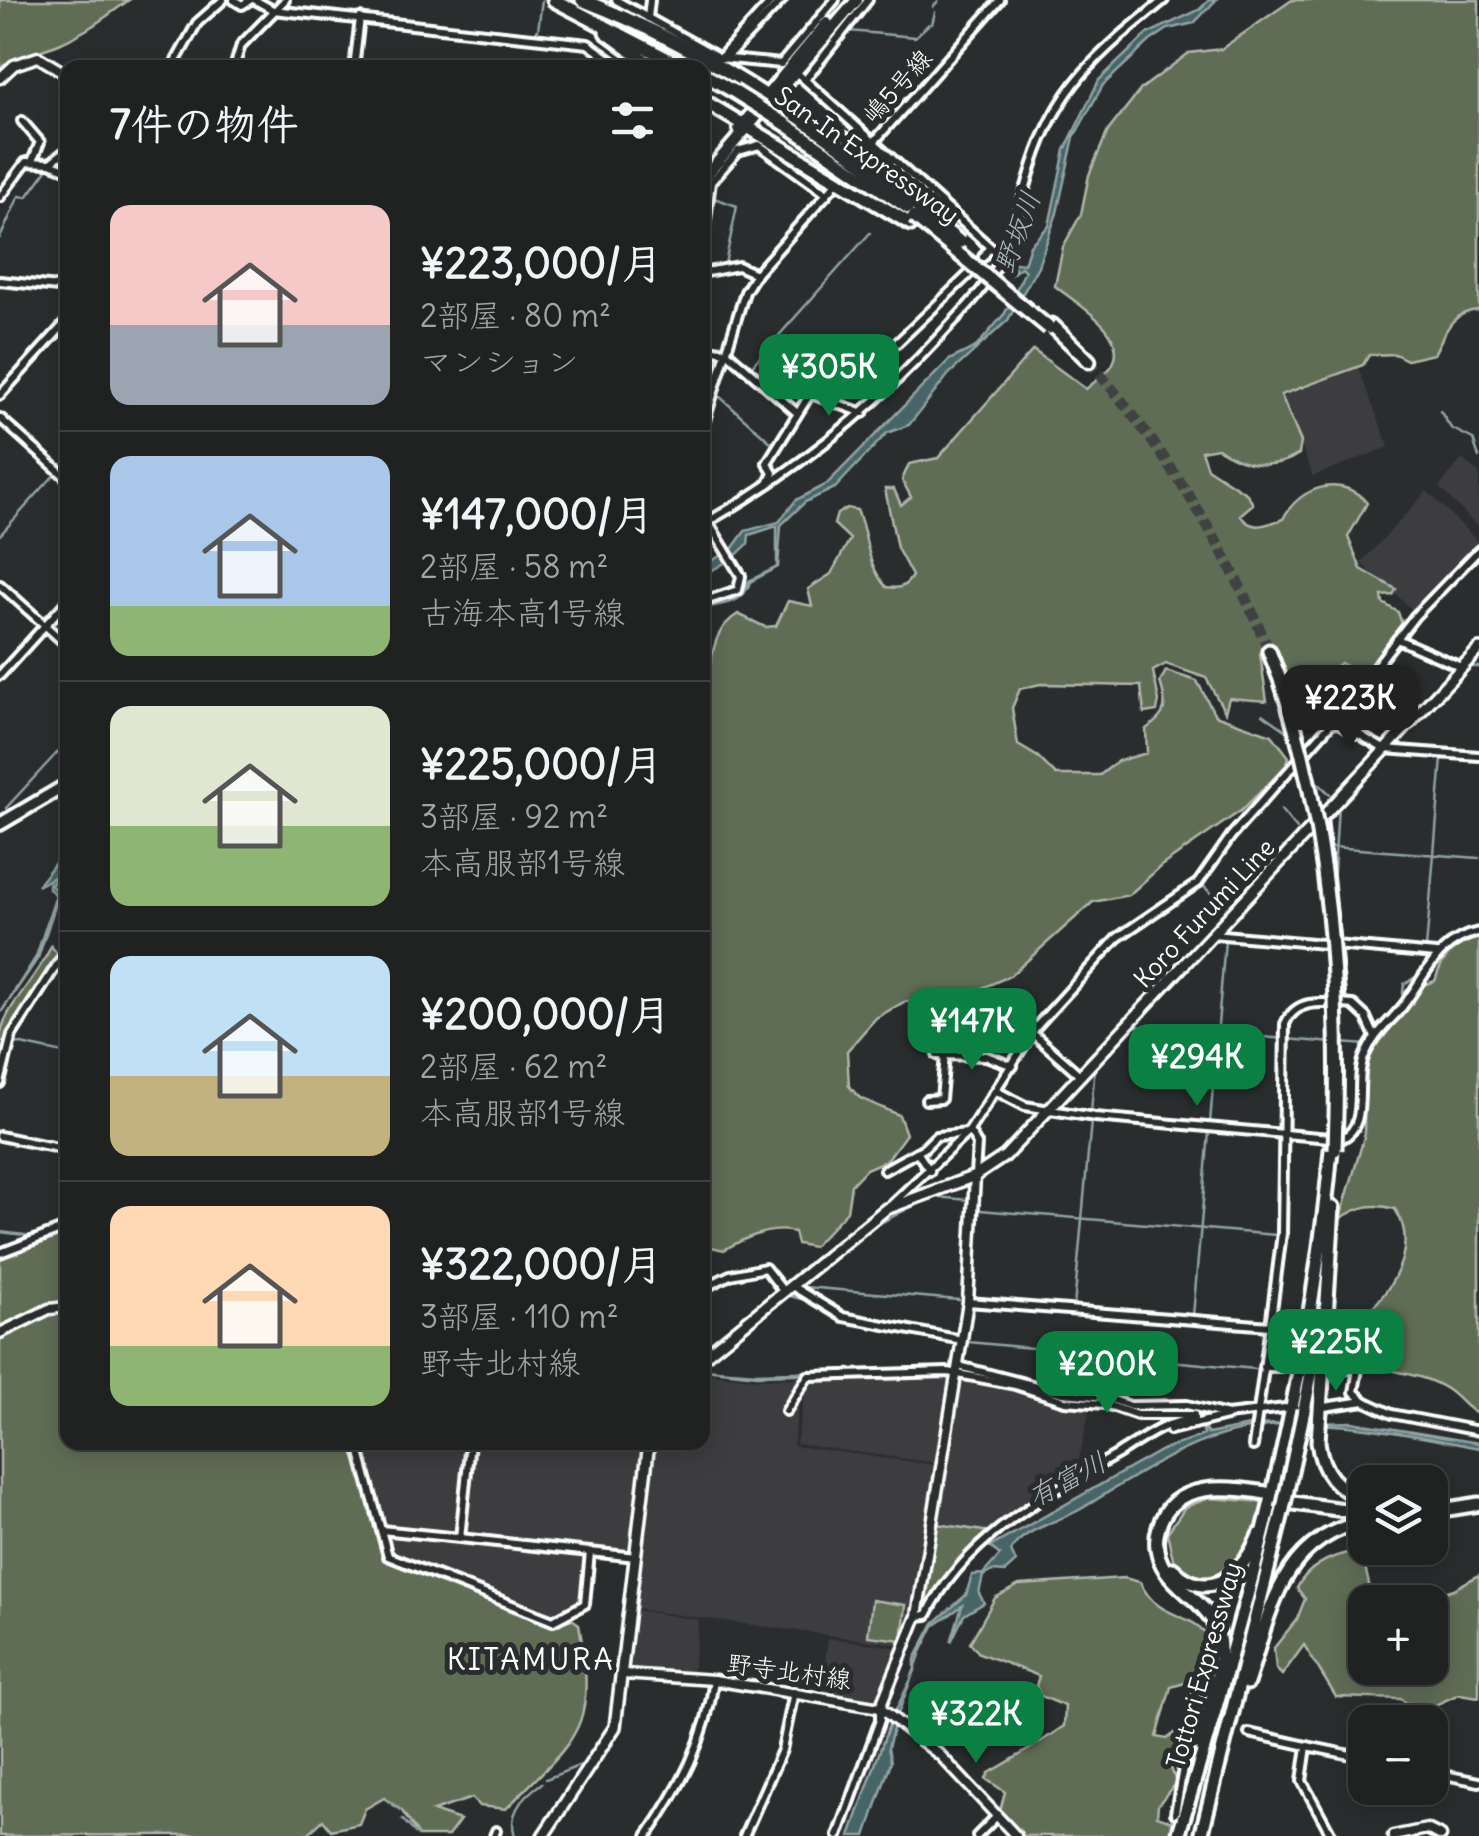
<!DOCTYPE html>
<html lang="ja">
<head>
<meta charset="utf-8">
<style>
	:root { --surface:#202222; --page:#282a2a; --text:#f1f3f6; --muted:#a2a4a5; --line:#3d3f40; --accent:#0b8043 }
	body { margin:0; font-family:Delius,"Klee One",sans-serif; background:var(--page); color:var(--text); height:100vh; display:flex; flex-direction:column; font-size:38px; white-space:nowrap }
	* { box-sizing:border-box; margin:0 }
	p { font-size:32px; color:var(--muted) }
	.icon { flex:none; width:55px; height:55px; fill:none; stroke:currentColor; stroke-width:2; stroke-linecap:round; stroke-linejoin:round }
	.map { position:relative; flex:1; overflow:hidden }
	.sheet { position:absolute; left:60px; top:60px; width:650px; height:1390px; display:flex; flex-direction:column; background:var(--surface); border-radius:20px; box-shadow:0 5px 25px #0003,0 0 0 2px var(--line) }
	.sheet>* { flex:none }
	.controls { position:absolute; left:1348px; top:1465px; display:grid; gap:20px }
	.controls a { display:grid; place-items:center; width:100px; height:100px; border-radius:20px; background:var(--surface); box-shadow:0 5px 25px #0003,0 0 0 2px var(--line); font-size:50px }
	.price { position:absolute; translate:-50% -85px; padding:0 22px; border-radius:20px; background:var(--accent); color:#fff; font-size:32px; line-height:65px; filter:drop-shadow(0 2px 5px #0008) }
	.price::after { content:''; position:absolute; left:50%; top:60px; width:30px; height:22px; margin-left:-15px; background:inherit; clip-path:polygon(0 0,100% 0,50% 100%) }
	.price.current { background:#222; color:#fff }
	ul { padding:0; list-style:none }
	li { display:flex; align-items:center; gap:30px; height:250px; padding:0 50px }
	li+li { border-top:2px solid var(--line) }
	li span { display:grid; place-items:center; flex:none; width:280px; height:200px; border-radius:20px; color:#555 }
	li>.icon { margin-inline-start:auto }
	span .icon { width:120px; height:120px; fill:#fffc; stroke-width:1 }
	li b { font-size:42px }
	h2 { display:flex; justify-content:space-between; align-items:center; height:120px; padding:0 50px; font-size:42px }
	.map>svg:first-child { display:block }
</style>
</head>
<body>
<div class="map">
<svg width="1479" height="1836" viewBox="0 0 1479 1836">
	<rect width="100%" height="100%" fill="#2a2d2e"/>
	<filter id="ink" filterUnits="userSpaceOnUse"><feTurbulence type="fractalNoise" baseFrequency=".01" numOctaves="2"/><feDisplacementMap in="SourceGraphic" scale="20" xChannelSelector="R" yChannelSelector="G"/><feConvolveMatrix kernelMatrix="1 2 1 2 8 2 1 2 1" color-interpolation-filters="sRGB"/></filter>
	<g filter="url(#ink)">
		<g fill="#3e3c41">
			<polygon points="1358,368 1389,447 1313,476 1282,397"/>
			<polygon points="1462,459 1479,473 1479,528 1439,487"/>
			<polygon points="1427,491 1479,543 1415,612 1361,563"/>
			<polygon points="703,1373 755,1379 802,1378 793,1446 935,1465 912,1616 901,1645 636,1609 650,1457 655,1443 702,1442"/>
			<polygon points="954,1374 937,1463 796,1444 808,1378"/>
			<polygon points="961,1378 1015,1389 1060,1405 1090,1408 1076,1473 990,1532 937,1524"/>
			<polygon points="341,1442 641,1443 629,1552 592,1548 587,1607 572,1619 552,1625 383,1560 355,1451 341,1446"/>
			<polygon points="634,1610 699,1620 692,1676 627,1670"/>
			<polygon points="828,1638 901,1648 876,1702 822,1692"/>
		</g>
		<g fill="#616d54" stroke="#b0b6aa" stroke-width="2.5">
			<path d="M0 0H129C106 17 86 32 59 44 37 53 17 54 0 71Z"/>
			<path d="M1292 0H1479V310C1450 312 1446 332 1434 354L1407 360 1395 354 1369 355 1363 365 1281 395 1301 442 1299 454C1274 471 1242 466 1218 448L1201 451 1207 468 1247 494 1253 504 1240 515C1252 532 1265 525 1283 519 1299 486 1343 473 1367 503L1348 537 1361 569 1396 589 1393 595 1382 596 1383 603 1398 612 1403 627 1362 676 1341 663 1321 676 1330 707 1323 718 1301 708 1276 646 1260 654 1267 701 1229 698 1225 712 1206 678 1166 664 1153 671 1159 701 1157 711 1144 713 1141 686 1040 684 1020 689 1012 708 1018 745 1038 757 1056 775H1100L1118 761 1147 753 1146 729C1167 715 1168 706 1160 682L1166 671 1197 681 1215 715 1272 735 1289 757 1286 766 1242 810 1161 866 1129 895 1093 902 1010 976 980 989 904 1002 876 1018 847 1051 849 1086 860 1098 899 1115 906 1134 887 1160 866 1169 851 1185 847 1211 813 1247 797 1244 794 1232C771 1226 744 1238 724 1250L703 1245 702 693C716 665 706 634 738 614L765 627 776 626 788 601 812 606 808 589 831 574 850 539 834 524 837 514 847 508 857 510C870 541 864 559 886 587 899 589 905 588 912 576L897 548 885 489H894L901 505 911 497 902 480 909 464 938 458 1033 350 1086 389C1093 383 1105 375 1111 367 1133 334 1075 303 1055 286L1063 247 1081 214 1089 175 1108 131 1141 89 1189 53 1221 49Z"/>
			<path d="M1479 938V1415C1465 1409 1460 1398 1448 1390 1411 1365 1367 1378 1338 1342L1341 1333C1381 1309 1424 1253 1395 1209 1373 1203 1359 1206 1340 1219L1364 1137 1365 1074 1371 1054 1423 985 1435 981C1442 957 1454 944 1479 938Z"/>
			<path d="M51 946 60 957C44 987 21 1010 8 1042L0 1041C0 1010 39 977 51 946Z"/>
			<polygon points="67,1229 67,1304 41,1308 0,1328 0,1254"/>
			<path d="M67 1311 68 1442 341 1443 355 1451 383 1560 552 1625 572 1619 579 1624C598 1733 577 1736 506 1809L479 1806 472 1798 433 1811 460 1820 448 1836H419L402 1811 384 1798 365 1809 359 1824 331 1830 323 1820 308 1834 0 1836V1336L48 1313Z"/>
			<polygon points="1209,1498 1265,1502 1249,1548 1226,1576 1198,1581 1175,1567 1167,1533 1185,1507"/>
			<polygon points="937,1524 990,1532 922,1612"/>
			<path d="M1352 1552 1364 1562 1370 1589 1391 1602H1365V1668H1430V1602H1411L1454 1589 1479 1575V1697L1459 1694 1418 1713 1401 1699 1336 1697 1304 1645 1282 1675 1276 1669 1274 1648 1297 1619 1305 1599 1297 1588C1307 1567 1330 1556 1352 1552Z"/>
			<path d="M1124 1578 1140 1582C1159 1623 1193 1609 1211 1641L1209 1676 1171 1687 1157 1737 1167 1739 1176 1732 1180 1739 1170 1765 1176 1782 1158 1805 1157 1816 1172 1821 1170 1836H1024L1000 1811 1005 1792 986 1779 989 1773C1016 1758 1038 1744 1064 1726L1065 1706 1041 1696 1036 1686 1039 1676 979 1653 970 1643 995 1598 1019 1585Z"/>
			<polygon points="872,1600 906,1605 902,1640 868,1636"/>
		</g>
		<g fill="#476567" stroke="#91a3a4" stroke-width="2.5">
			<path d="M1209 0H1216L1194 23 1168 29 1150 41 1103 85 1074 137 1057 213 1038 266 1008 320 949 374 909 425 887 433 835 488 805 502 781 525 778 567 750 582C743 603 728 603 708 607L738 598 749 581 777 567V526L749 535 748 544C735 558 721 567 703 574V566L732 549 745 531 779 522 796 500 827 484 949 360 976 347 1005 313 1025 271 1021 267 1013 273 1015 268 1007 262 1024 264 1030 245 1049 226 1065 150 1099 80 1147 34 1199 10Z"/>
			<path d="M67 848C68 859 58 878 51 885L59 894 38 958 0 1014 36 957 56 895 49 889V881L56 876 37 886Z"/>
			<polygon points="949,1368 1121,1405 1200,1410 1202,1419 1181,1411 1126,1411 949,1370 757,1375 703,1369 757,1373"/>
			<path d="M1352 1422 1479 1443V1448C1400 1433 1319 1413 1238 1431 1182 1443 1129 1480 1081 1509 1061 1521 1020 1530 1011 1551L1016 1562 1005 1572 992 1571 983 1576 979 1593 984 1603 964 1615 951 1642 962 1606 934 1626 921 1652 894 1725 888 1748 891 1762 866 1836H850L890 1722 915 1671V1659L934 1623 966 1595 972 1575 983 1574 1000 1555 990 1547 1162 1450 1204 1435 1202 1426 1208 1434 1254 1425Z"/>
		</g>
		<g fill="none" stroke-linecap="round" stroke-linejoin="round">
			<g stroke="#91a3a4" stroke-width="2.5">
				<polyline points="626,0 644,9"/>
				<polyline points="933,7 939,0"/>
				<polyline points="932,24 935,12"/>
				<polyline points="405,28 427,30"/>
				<polyline points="849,31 915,37 929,24"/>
				<polyline points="533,34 538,30 542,0"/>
				<polyline points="892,126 920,95"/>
				<polyline points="711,197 737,206 725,264"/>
				<polyline points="0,238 19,196 27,197 49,167"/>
				<polyline points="704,268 737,263"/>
				<polyline points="741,361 750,368 870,233"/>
				<polyline points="719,396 774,445"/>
				<polyline points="1440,411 1451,428 1473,439 1479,457"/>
				<polyline points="61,467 68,460"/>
				<polyline points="714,513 761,482 768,471"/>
				<polyline points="0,535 56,473"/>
				<polyline points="1470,667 1479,667"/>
				<polyline points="1263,714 1287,731"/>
				<polyline points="1290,735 1291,740"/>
				<polyline points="1388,753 1411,754"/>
				<polyline points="1311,777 1330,794"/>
				<polyline points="6,808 68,741"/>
				<polyline points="1281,810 1297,829"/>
				<polyline points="1331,847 1479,858"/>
				<polyline points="1334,872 1338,806"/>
				<polyline points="1193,892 1201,884 1225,906"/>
				<polyline points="1183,900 1189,895"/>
				<polyline points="1176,905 1179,904"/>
				<polyline points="1167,909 1171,908"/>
				<polyline points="1225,940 1328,948"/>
				<polyline points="1426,949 1442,758"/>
				<polyline points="60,954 68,928"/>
				<polyline points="1417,974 1433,956"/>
				<polyline points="1086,979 1097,964"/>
				<polyline points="1063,992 1073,982"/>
				<polyline points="1055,1002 1061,995"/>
				<polyline points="1402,1002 1404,984 1417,976"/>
				<polyline points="1382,1024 1394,1012"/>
				<polyline points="1132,1026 1334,1043"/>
				<polyline points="11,1032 36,992"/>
				<polyline points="12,1042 68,1054"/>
				<polyline points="1341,1043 1367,1045"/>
				<polyline points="1091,1112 1095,1065"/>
				<polyline points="1068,1116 1249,1134"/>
				<polyline points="1355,1117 1361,1056"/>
				<polyline points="1210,1123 1225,940"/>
				<polyline points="922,1202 936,1197 969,1200"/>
				<polyline points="980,1210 1276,1235"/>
				<polyline points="871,1228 919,1203"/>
				<polyline points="0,1232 33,1236"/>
				<polyline points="846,1248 868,1230"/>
				<polyline points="804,1284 843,1251"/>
				<polyline points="804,1287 959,1300"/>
				<polyline points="787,1295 808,1301"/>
				<polyline points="976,1299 1025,1303"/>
				<polyline points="810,1302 842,1320 866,1325"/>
				<polyline points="1074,1307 1091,1121"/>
				<polyline points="1193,1316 1209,1132"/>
				<polyline points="951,1341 956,1345 952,1363"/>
				<polyline points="968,1342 1255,1369"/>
				<polyline points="728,1344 781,1300"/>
				<polyline points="702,1364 726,1346"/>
				<polyline points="775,1758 785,1721 785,1694"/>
				<polyline points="593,1770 613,1744"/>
				<polyline points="546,1779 586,1763"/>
				<polyline points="387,1800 401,1810"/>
				<polyline points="402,1819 418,1836"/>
				<polyline points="752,1826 758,1815"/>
				<polyline points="552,1831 588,1778"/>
				<path d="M515 1836C507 1813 523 1796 542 1783"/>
			</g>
			<polyline stroke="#3f4243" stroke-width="6" stroke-dasharray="6 3" stroke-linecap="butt" points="1198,1718 1249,1733"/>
			<path stroke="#3f4243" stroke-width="11" stroke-dasharray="11 5.5" stroke-linecap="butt" d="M1089 361C1165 450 1225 543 1269 651"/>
			<defs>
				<g id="minor">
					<polyline points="234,0 242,5 250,0"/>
					<polyline points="255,0 273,10 588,44 622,68"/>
					<polyline points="616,0 720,58 781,64 835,0"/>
					<polyline points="648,18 650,0"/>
					<polyline points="720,58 773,0"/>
					<polyline points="726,58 782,0"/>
					<polyline points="172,68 197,23 223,0"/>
					<polyline points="234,68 241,45 285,0"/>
					<polyline points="354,68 360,18"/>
					<polyline points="796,72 1001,257"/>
					<polyline points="805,80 868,0"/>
					<polyline points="22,121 40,142 33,159"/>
					<polyline points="819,126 869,147"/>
					<polyline points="864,153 1000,0"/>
					<polyline points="50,163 68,170"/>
					<polyline points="711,182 738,151 759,145 827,194"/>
					<polyline points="0,197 26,162 50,163 68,149"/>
					<polyline points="702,249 711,182"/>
					<polyline points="983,257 989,248"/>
					<polyline points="702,273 738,266 756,274"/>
					<polyline points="0,281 68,288"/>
					<polyline points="702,348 727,352 796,412"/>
					<polyline points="811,394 863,413"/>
					<polyline points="0,395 68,320"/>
					<polyline points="0,418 68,479"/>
					<polyline points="702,430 745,292 756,274 833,187"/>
					<polyline points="768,484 773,473 767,463 810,394 897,343 972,271"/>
					<polyline points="702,512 741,576 738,590 702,602"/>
					<path d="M709 521C796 471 872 410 940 336 959 315 980 295 994 271 1014 238 1021 200 1033 164 1059 83 1103 50 1164 0"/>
					<polyline points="0,585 68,646"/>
					<polyline points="1397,639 1461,667"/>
					<polyline points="702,664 702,684"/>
					<polyline points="0,675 68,600"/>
					<polyline points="1334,720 1384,749 1479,756"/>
					<polyline points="1322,817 1341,1004"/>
					<polyline points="1212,934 1436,954"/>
					<polyline points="1032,1033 1081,1076"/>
					<polyline points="937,1055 986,1056 1013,1066"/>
					<polyline points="0,1083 12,1035 60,960 68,958"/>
					<path d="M998 1092 1025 1106 1095 1117 1341 1139C1371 1126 1353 1081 1365 1055 1373 1035 1390 1022 1403 1006 1426 976 1437 940 1479 932"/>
					<polyline points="926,1100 941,1099 945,1055"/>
					<polyline points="969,1131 977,1144 975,1175"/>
					<polyline points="0,1136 68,1150"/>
					<polyline points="917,1152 930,1171"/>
					<polyline points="884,1170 924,1148 936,1136 968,1133"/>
					<polyline points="890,1206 969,1131 1036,1027 1117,938 1198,883 1231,836 1334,720 1415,616 1479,550"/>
					<polyline points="0,1253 68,1227"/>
					<polyline points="792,1286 843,1317 962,1340"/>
					<polyline points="702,1289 730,1275 765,1268 784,1292"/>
					<path d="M968 1302 1270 1326 1282 1233 1285 1024C1297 996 1327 1003 1353 1005L1366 1017 1375 1037"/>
					<polyline points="959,1366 1063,1393 1105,1397 1130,1406 1187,1405 1227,1415 1285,1408"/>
					<polyline points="1263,1367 1282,1367"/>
					<polyline points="1342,1369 1358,1369 1354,1392 1363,1400"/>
					<polyline points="1324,1407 1364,1401 1392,1414 1479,1431"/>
					<polyline points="786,1411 808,1376 948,1372 1015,1385 1065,1401 1105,1404 1137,1415 1194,1415 1194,1424"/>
					<polyline points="1170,1430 1226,1416"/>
					<polyline points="345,1442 359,1449 388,1556 553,1621 585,1604 590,1552"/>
					<polyline points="470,1442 460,1538 636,1557"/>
					<polyline points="1253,1446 1270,1326"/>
					<polyline points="381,1530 460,1538"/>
					<path d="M917 1616 927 1615C965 1537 1046 1496 1118 1454 1139 1441 1168 1419 1194 1420"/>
					<polyline points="1249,1733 1307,1746"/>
					<polyline points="1430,1772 1479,1782"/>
					<polyline points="1175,1813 1196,1696"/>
					<polyline points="494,1836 496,1831"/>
					<path d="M647 1836C681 1787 706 1740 714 1680"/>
					<polyline points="744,1836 782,1750 794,1692"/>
					<polyline points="838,1836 880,1720 880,1708"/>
					<polyline points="977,1836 997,1816"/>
					<polyline points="1332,1836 1302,1781 1307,1746 1365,1758"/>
				</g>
				<g id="tertiary">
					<polyline points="0,78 14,65 38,57 68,75"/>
					<polyline points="0,1333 49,1309 68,1307"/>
					<polyline points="623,1674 714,1680 880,1708 941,1756 1016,1836"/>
					<polyline points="880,1708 917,1616 968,1302 975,1176"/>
					<polyline points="1393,1836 1427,1829 1441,1836"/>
				</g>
				<g id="secondary">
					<polyline points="702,1358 886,1209 975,1176 1005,1156 1479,649"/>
					<polyline points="543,1836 615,1727 649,1442"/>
				</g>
				<g id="primary">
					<polyline points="739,129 827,23"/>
					<polyline points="702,180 857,0"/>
					<polyline points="0,824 68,784"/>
				</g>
				<g id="motorway">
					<polyline points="554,0 685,68"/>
					<path d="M582 0C704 47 821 127 921 210"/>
					<polyline points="606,32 655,68"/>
					<polyline points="702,73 733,91"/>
					<polyline points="702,100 911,224"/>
					<polyline points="784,123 908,208"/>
					<polyline points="1052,325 1089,361"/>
					<polyline points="1269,651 1281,682"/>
					<path d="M1333 1207 1318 1442C1322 1473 1336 1489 1365 1499"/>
					<polyline points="1304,1410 1319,1334"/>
					<polyline points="1280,1501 1365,1513"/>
					<polyline points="1430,1512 1479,1504"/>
					<path d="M1173 1569C1209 1606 1244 1572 1259 1535"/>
					<path d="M1247 1683C1271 1610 1280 1540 1365 1521"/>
					<path d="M1198 1744C1207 1711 1228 1664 1217 1630 1208 1604 1181 1593 1166 1571 1157 1558 1154 1542 1159 1527 1172 1480 1229 1487 1266 1493"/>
					<path d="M1178 1836C1246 1611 1310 1385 1331 1150"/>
					<polyline points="1201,1836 1283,1509"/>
				</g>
			</defs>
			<use href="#minor" stroke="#fff" stroke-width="14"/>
			<use href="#tertiary" stroke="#fff" stroke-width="15"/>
			<use href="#secondary" stroke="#fff" stroke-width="16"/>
			<use href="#primary" stroke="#fff" stroke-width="18"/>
			<use href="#motorway" stroke="#fff" stroke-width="19"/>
			<use href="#minor" stroke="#2a2d2e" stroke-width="6"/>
			<use href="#tertiary" stroke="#2a2d2e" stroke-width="8"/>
			<use href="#secondary" stroke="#2a2d2e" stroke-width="9"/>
			<use href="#primary" stroke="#2a2d2e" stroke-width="10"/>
			<use href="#motorway" stroke="#2a2d2e" stroke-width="11"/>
			<defs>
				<g id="motorway-bridge">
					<polyline points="733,91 784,123"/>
					<polyline points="921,210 960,242"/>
					<polyline points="914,217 1049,328"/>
					<path d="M1281 682C1331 834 1341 992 1335 1150"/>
					<polyline points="1283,1509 1304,1410"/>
				</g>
			</defs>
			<use href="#motorway-bridge" stroke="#fff" stroke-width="19" stroke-linecap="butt"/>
			<use href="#motorway-bridge" stroke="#2a2d2e" stroke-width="11"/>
		</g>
	</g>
	<g text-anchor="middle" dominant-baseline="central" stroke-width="10" stroke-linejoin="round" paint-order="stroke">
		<g font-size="25" fill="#fff" stroke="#2a2d2e">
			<text transform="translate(897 86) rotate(-48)">嶋5号線</text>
			<text transform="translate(867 155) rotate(35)">San-In Expressway</text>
			<text transform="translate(1204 913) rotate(-47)">Koro Furumi Line</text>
			<text transform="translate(1204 1665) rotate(-74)">Tottori Expressway</text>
			<text transform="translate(789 1671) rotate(8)">野寺北村線</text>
		</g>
		<g font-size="28" font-style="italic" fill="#acbabb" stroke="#2a2d2e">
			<text transform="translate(1017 232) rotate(-70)">野坂川</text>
			<text transform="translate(1067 1479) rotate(-28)">有富川</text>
		</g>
		<g font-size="30" letter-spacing="2.5" fill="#fff" stroke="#2a2d2e">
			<text x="531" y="1659">KITAMURA</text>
		</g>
	</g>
</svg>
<div class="controls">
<a><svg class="icon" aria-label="layers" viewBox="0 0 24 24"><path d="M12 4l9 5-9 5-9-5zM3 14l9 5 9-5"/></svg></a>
<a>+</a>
<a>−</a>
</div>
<b class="price" style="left:829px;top:419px">¥305K</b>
<b class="price current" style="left:1350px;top:750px">¥223K</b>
<b class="price" style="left:972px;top:1073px">¥147K</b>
<b class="price" style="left:1197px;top:1109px">¥294K</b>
<b class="price" style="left:1336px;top:1394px">¥225K</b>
<b class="price" style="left:1107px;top:1416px">¥200K</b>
<b class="price" style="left:976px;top:1766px">¥322K</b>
<section class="sheet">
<h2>7件の物件<svg class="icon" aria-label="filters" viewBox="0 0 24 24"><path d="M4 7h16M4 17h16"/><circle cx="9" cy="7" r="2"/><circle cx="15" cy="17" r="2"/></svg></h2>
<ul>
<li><span style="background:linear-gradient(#f6c9c9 60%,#9aa5b1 0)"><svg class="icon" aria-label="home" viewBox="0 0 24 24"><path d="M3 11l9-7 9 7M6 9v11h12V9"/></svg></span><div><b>¥223,000/月</b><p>2部屋 · 80 m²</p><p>マンション</p></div></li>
<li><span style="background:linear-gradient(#a9c7e8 75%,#8fb573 0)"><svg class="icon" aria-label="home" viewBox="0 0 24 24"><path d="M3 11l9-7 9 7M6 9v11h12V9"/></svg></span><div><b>¥147,000/月</b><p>2部屋 · 58 m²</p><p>古海本高1号線</p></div></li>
<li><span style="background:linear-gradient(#dfe7d0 60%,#8fb573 0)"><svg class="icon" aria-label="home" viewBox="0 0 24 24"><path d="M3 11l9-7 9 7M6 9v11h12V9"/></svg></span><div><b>¥225,000/月</b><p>3部屋 · 92 m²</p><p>本高服部1号線</p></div></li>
<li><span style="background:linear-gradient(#bfe0f5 60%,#c2b280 0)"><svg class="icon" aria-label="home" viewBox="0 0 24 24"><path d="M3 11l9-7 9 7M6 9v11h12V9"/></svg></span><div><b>¥200,000/月</b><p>2部屋 · 62 m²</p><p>本高服部1号線</p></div></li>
<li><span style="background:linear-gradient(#ffd9b3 70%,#8fb573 0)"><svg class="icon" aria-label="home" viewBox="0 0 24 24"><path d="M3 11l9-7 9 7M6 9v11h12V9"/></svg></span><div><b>¥322,000/月</b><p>3部屋 · 110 m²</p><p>野寺北村線</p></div></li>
</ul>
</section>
</div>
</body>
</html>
